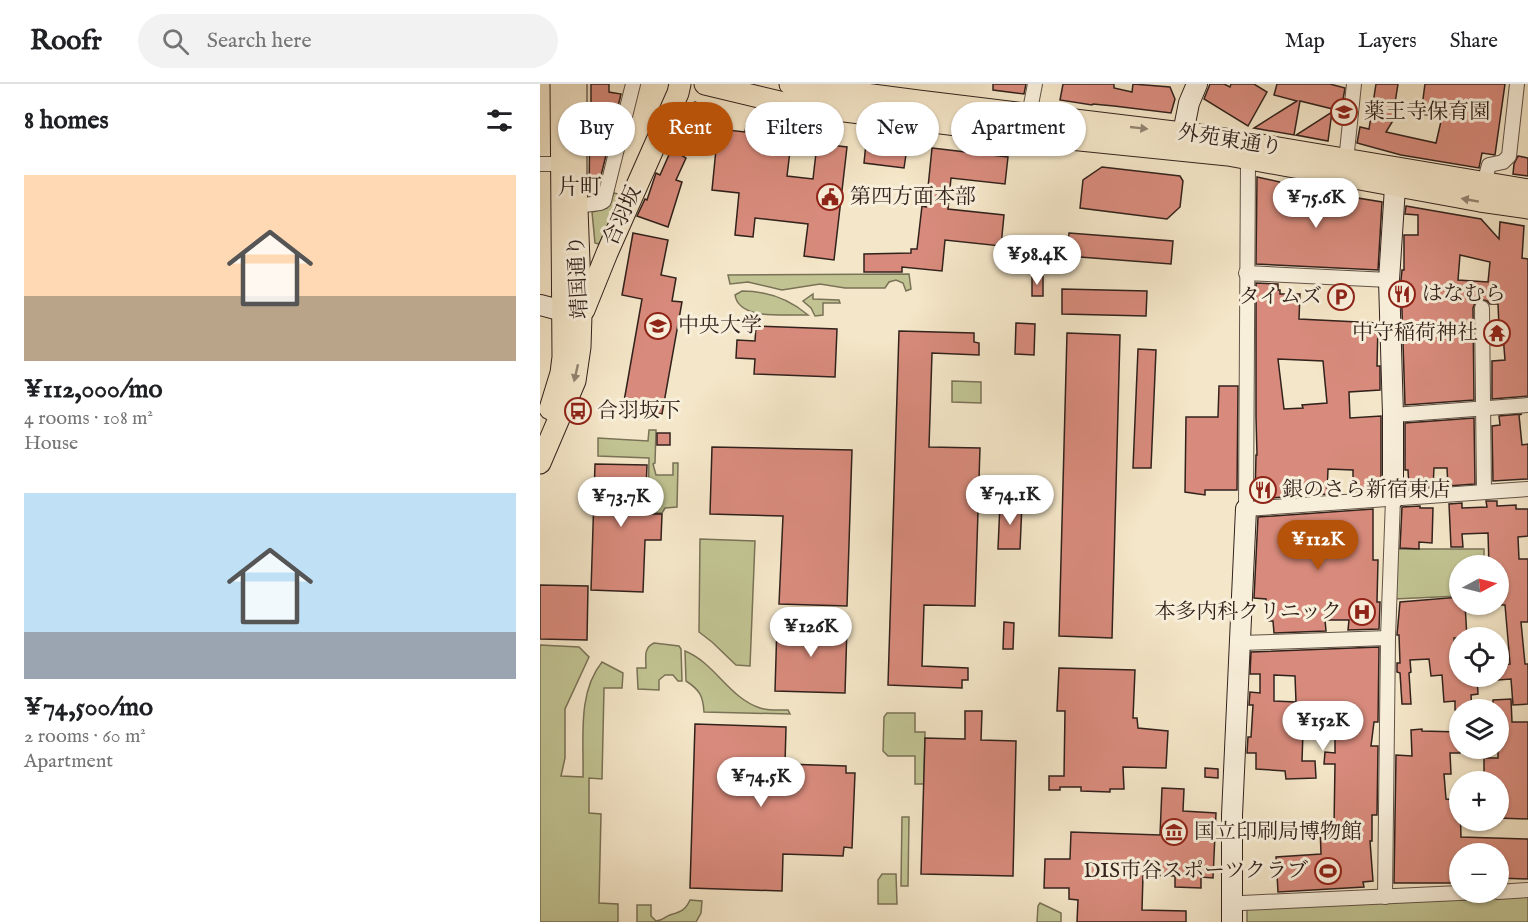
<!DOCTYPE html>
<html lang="en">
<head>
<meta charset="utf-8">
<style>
	:root { --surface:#fff; --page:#f2f2f2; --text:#202124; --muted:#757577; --line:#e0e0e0; --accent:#b45309 }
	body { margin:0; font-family:"IM FELL English","Noto Serif JP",serif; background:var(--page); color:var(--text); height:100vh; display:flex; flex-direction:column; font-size:22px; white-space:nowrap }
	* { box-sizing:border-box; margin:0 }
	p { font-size:20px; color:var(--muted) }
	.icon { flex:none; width:33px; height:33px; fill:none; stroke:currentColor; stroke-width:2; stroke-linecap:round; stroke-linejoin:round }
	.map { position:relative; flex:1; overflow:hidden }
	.details { display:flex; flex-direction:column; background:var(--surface); width:540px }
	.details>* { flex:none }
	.banner { position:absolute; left:18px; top:18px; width:570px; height:54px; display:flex; gap:12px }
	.needle { width:39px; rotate:83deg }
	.controls { position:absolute; left:909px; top:471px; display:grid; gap:12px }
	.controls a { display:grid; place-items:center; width:60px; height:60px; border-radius:50%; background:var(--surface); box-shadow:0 2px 4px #0004; font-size:30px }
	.price { position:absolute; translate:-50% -51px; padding:0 14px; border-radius:21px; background:#fff; color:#222; font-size:20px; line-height:39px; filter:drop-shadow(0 2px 3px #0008) }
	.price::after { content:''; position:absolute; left:50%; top:36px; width:18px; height:14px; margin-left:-9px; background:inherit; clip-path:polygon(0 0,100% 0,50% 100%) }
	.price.current { background:var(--accent); color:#fff }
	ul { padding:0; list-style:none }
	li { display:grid; align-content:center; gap:12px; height:318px; padding:0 24px }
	li span { display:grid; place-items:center; height:186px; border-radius:0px; color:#555 }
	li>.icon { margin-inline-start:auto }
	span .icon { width:108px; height:108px; fill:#fffc; stroke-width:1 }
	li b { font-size:26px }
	h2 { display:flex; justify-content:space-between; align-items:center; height:72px; padding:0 24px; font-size:26px }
	.tag { padding:0 21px; border-radius:27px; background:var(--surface); box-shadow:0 2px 4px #0004; font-size:21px; line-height:54px }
	.tag.current { background:var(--accent); color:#fff }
	header { display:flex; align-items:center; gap:36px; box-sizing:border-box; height:84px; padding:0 30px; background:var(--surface); border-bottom:2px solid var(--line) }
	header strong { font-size:28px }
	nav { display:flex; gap:33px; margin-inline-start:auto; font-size:21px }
	.search { width:420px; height:54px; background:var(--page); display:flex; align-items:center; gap:15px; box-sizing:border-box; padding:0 21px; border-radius:33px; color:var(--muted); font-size:22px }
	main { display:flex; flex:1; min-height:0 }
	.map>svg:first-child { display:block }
</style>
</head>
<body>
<header>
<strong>Roofr</strong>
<div class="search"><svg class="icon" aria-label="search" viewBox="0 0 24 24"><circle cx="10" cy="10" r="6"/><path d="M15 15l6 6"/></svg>Search here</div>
<nav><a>Map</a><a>Layers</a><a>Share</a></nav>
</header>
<main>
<section class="details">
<h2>8 homes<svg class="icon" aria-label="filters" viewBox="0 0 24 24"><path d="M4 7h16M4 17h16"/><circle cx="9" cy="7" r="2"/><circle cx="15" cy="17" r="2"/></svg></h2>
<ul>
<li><span style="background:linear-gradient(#ffd9b3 65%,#b9a48a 0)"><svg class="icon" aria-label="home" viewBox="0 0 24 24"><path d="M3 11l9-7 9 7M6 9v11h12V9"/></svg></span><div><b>¥112,000/mo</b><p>4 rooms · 108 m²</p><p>House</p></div></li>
<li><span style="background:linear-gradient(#bfe0f5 75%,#9aa5b1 0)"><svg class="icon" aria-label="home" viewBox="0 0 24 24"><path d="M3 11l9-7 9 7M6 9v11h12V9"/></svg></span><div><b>¥74,500/mo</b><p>2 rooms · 60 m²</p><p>Apartment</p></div></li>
</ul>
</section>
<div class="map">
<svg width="988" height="838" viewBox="0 0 988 838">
	<rect width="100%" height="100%" fill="#f4e6c8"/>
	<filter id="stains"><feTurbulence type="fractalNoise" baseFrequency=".00333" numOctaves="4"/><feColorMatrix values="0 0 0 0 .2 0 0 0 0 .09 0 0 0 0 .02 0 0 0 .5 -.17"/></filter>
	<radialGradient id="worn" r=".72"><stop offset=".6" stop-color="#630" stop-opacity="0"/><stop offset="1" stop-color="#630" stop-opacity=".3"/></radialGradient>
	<g fill="#c1c392" stroke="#7a7257" stroke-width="1.5">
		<polygon points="74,109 82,111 59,160 55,159 52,128 67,124"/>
		<polygon points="369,190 371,205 366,207 363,199 356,196 349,198 345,204 305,204 280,200 242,206 208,198 190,200 188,191"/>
		<path d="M202 207C226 207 249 215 268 231 247 230 199 237 195 211Z"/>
		<polygon points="273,210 273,215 299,216 300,219 283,219 283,231 275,232 271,224 263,217"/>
		<polygon points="412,297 441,298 441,319 412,318"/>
		<polygon points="109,346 116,346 115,379 113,380 116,391 133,391 133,379 138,379 137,423 125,424 122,429 108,429 109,374 58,372 58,354 108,357"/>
		<polygon points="160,455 215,457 210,582 196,581 172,558 159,548"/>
		<polygon points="856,465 944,465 944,481 920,482 919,512 854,515"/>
		<path d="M114 559 139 562 141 565 142 597H138L133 591H125L119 596V606L98 605 97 584H106C106 574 103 564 114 559Z"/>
		<path d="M0 561 39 563 49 573 25 625V674L21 692 43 693C44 655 37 609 62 578L83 589 82 604H64L62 695 49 694V729L61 730 59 819 78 820V838H0Z"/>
		<path d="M145 567C175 579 189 614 220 624 229 627 240 626 248 626L250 630 164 628C163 612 160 606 146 597Z"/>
		<polygon points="347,629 375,629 375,648 385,648 384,700 375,700 375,672 348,672 343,667 344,633"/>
		<polygon points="362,733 369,733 368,802 361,802"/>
		<polygon points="342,790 356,790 357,820 338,820 338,796"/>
		<polygon points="988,812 988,838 707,838 707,825"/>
		<path d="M150 816 162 817 161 829 156 838H97V821H111V832L116 837C123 837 124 833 130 831 140 828 145 827 150 816Z"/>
		<polygon points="500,819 521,829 521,838 497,838 498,822"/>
	</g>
	<g fill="#d88b7c" stroke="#32221c" stroke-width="1.5" fill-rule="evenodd">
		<polygon points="51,0 69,0 69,8 81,10 57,108 49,107 50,37 58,21 51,20"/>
		<polygon points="453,0 486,0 484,10 453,6"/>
		<polygon points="523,0 574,0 574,4 592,8 593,0 630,3 635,15 631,29 574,22 553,20 552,21 520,16"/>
		<polygon points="670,0 684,0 690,3 691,0 714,0 727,8 708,42 664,15"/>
		<polygon points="737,0 790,0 805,4 801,27 760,17 754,51 714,44 757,17 734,11"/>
		<polygon points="836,0 858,0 855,19 863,20 846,48 896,59 902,33 881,30 885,0 965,0 955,71 942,69 939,84 861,71 817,59 820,43 829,45"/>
		<polygon points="155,18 162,21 158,29 160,30 141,71 146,74 136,96 142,98 128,143 97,132 105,115 107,116 116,89 120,91 132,64 128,62 147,21"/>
		<polygon points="792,28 788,57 756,51"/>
		<path d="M206 42 265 48 264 58 307 63 294 176 264 172 268 140 215 134 213 153 195 151 199 109 172 106 178 45 205 48ZM250 67 276 69 273 95 247 92Z"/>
		<polygon points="326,59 367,64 364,84 324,79"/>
		<polygon points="392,64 468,73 465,100 411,94 408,125 464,131 461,162 405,156 402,187 362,183 362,188 324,188 324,170 371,169 371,165 377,165 382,122 386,123"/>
		<polygon points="978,72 988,74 988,92 973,90 974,80"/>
		<polygon points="562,83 640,92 643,97 640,123 627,135 540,124 543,96"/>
		<polygon points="717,93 740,98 740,106 758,107 758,101 775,106 775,105 787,107 787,109 842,118 838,186 716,180"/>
		<path d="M866 122 941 135 959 155 960 138 984 142 982 174 988 175V312L952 315V277L965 276 963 251H961L962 243H959L958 220H950L947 217 941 215 935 219 933 224 934 316 865 321 861 196 862 186H864V151H878V131L865 130ZM920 171 950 178 948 198 918 196Z"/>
		<polygon points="93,149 128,156 121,191 136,194 132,217 142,218 122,330 83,323 102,215 82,211"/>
		<polygon points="529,149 633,157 631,180 527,172"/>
		<rect x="492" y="192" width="11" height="20"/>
		<path d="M716 199 738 200V206H740V210H760L759 235 838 239 837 282H840V306L809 308 810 334 841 332V406L813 408V386L788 385 787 410 715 415 716 371H717L716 333ZM738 275 783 277 787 319 762 321 763 324 744 325Z"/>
		<polygon points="522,205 607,207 606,232 522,230"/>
		<polygon points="476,239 495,240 494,271 475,270"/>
		<polygon points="216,242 297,245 295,293 214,290 215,275 196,274 197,256 215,257"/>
		<polygon points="359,247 434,249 434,258 439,259 439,271 392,269 389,363 440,364 435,522 384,521 382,582 428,584 428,596 422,596 422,604 348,601"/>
		<polygon points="527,249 580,251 572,554 519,552"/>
		<polygon points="598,265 616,266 611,384 593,384"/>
		<polygon points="679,302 698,302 697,406 665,406 665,411 645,408 646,333 678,333"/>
		<polygon points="982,330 979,331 982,361 988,360 988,395 953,397 952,342 960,341 959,332"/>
		<polygon points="934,334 935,400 908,402 907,384 894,384 893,403 869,404 868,386 865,386 865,339"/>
		<rect x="117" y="349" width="13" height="12"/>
		<polygon points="172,363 312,366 307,522 239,520 243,432 170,430"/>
		<polygon points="55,380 107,381 105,430 122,430 121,456 105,456 103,508 51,506"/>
		<polygon points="474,407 491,407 490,418 474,418"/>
		<polygon points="946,417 957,417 957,422 976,421 976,425 988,425 988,452 978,453 979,475 988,475 988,538 981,538 985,580 988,580 988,620 973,621 971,595 958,596 958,581 970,580 968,556 965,521 958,521 958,482 949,482 948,449 922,450 923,463 911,463 909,420 922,419 922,424 947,423"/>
		<polygon points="460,419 482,420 480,465 458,465"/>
		<polygon points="880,422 880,424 893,424 892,459 879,458 879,465 860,464 862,423"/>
		<polygon points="833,425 833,476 838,476 837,518 840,518 839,545 808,546 809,536 785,536 786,547 734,549 733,537 727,537 726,515 714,514 718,433"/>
		<polygon points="0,501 48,502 47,556 0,555"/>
		<polygon points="920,513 920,520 925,520 927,554 914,554 916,585 920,584 920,592 937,592 938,610 931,611 932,626 915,626 915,617 904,618 902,591 891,592 889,575 870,576 871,588 869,589 871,620 862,620 860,589 857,588 857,579 860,579 859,551 857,551 860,518"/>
		<polygon points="464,538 474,539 473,565 463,565"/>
		<polygon points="237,540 307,542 305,609 235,607"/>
		<path d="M839 563 838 638H834L831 662H838L837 731H832V757H830L833 797 823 798 824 803 738 808 736 773 781 770 780 742H794L795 680H784L785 668 795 669V650L763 648 762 677H775L776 694 746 695 745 687 716 685V669H707L708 653H711L713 621H709L710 608 720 609V590H710L711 568ZM734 591 755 592 756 618 734 617Z"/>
		<polygon points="519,584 595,586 593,634 597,634 598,644 628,647 626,684 583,683 584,705 570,705 570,708 541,707 541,703 520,703 520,706 509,706 509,692 524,692 525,627 517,627"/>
		<polygon points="971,615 972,638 988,638 988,735 958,734 958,697 944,697 944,674 958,674 958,626 953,626 953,616"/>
		<polygon points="425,627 442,627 441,656 476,657 473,792 381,790 385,654 425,655"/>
		<polygon points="155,640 246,643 245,680 306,682 306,689 315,689 312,764 304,763 303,772 243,770 242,807 150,804"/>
		<polygon points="882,645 882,647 920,648 920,669 910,669 911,690 904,690 906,715 920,716 921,753 988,755 988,795 958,794 958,770 920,770 920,799 854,799 856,671 872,672 871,646"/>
		<polygon points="665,684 678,685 678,694 665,693"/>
		<polygon points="622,704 644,705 643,727 676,729 673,794 661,793 661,804 635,803 635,792 603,791 602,826 646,827 646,838 537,838 538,816 529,815 529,804 504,804 505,775 530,775 531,748 620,751"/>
	</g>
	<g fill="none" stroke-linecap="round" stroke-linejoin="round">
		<defs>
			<g id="street">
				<polyline points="488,36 495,0"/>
				<polyline points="708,75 706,425 988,405"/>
				<polyline points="806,77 814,0"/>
				<polyline points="0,80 16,80 21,86"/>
				<polyline points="944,99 949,81 963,78 969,72 977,0"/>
				<polyline points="36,122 60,119 64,117 93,0"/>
				<polyline points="706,189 849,196"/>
				<polyline points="942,224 944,408"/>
				<polyline points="853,331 988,321"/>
				<polyline points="700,559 848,554"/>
				<polyline points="958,808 988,806"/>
				<polyline points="845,813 848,554 853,415"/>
				<polyline points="693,817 702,819 941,808"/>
			</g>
			<g id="secondary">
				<polyline points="640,64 649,19 657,0"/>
				<polyline points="0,221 38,231"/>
				<polyline points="853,415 853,331 849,196 856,88"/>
				<polyline points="692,838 692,731 706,425"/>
			</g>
			<g id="primary">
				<polyline points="165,0 248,20 530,55 688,71 940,117 988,124"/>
				<polyline points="250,0 378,17 667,52 988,106"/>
				<polyline points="44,226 67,169 138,9 140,0"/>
				<polyline points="10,325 21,289 23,273 21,0"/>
				<polyline points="0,379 35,297 40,263 41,231 36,98 36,0"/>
			</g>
		</defs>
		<use href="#street" stroke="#625347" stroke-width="16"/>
		<use href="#secondary" stroke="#32221c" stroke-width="22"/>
		<use href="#primary" stroke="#32221c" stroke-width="23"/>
		<use href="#street" stroke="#f8efdb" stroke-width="14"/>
		<use href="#secondary" stroke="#f8efdb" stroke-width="20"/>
		<use href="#primary" stroke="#f4e6c8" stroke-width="21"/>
	</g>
	<defs><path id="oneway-solid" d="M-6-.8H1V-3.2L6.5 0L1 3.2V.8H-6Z" transform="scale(1.5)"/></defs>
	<g fill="#938472">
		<use href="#oneway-solid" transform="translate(599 44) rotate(6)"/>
		<use href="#oneway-solid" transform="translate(930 116) rotate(-170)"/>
		<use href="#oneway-solid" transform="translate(36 289) rotate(103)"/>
	</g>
	<defs>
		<symbol id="school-ring" viewBox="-11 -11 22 22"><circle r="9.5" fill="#f8efdb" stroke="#8f2418" stroke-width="1.5"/><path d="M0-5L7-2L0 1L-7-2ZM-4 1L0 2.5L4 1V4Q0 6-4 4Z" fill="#8f2418"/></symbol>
		<symbol id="civic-ring" viewBox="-11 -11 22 22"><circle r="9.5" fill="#f8efdb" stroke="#8f2418" stroke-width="1.5"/><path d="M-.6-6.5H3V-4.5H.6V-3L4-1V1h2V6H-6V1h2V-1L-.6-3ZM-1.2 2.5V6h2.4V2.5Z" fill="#8f2418"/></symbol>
		<symbol id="restaurant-ring" viewBox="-11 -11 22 22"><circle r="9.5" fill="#f8efdb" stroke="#8f2418" stroke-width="1.5"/><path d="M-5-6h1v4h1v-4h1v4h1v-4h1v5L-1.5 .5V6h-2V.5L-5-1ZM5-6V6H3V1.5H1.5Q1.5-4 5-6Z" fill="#8f2418"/></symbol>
		<symbol id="parking-ring" viewBox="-11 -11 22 22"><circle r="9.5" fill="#f8efdb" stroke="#8f2418" stroke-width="1.5"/><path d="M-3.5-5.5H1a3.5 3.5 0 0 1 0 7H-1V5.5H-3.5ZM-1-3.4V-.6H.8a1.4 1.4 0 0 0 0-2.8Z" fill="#8f2418"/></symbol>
		<symbol id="university-ring" viewBox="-11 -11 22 22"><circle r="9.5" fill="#f8efdb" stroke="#8f2418" stroke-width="1.5"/><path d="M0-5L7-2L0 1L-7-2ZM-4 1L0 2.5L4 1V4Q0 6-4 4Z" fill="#8f2418"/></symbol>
		<symbol id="temple-ring" viewBox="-11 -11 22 22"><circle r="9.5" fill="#f8efdb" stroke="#8f2418" stroke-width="1.5"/><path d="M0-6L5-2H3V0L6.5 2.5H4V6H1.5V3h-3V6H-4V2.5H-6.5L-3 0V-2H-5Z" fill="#8f2418"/></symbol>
		<symbol id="bus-ring" viewBox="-11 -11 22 22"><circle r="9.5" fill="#f8efdb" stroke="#8f2418" stroke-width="1.5"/><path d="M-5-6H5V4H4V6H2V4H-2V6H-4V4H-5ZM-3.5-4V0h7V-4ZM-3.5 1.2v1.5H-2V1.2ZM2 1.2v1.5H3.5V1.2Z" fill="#8f2418"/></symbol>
		<symbol id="hospital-ring" viewBox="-11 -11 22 22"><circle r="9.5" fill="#f8efdb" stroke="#8f2418" stroke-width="1.5"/><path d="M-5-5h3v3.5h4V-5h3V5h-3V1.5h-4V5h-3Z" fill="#8f2418"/></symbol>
		<symbol id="museum-ring" viewBox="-11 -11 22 22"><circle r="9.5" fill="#f8efdb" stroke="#8f2418" stroke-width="1.5"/><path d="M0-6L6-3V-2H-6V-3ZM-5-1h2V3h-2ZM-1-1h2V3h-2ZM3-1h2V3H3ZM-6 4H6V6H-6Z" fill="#8f2418"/></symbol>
		<symbol id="stadium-ring" viewBox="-11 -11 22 22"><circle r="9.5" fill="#f8efdb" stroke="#8f2418" stroke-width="1.5"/><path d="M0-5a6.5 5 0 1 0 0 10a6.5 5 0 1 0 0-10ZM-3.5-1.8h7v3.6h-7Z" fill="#8f2418"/></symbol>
	</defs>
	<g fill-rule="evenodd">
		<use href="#school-ring" x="789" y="13" width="30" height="30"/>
		<use href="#civic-ring" x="275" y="98" width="30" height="30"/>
		<use href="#restaurant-ring" x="847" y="195" width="30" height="30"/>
		<use href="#parking-ring" x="786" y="198" width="30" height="30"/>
		<use href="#university-ring" x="103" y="227" width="30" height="30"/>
		<use href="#temple-ring" x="942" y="234" width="30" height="30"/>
		<use href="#bus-ring" x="23" y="312" width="30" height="30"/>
		<use href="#restaurant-ring" x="708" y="391" width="30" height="30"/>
		<use href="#hospital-ring" x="807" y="513" width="30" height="30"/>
		<use href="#museum-ring" x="619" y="733" width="30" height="30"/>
		<use href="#stadium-ring" x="773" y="772" width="30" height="30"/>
	</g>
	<g text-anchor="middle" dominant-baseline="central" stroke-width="6" stroke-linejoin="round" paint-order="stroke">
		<g font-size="21" fill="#32221c" stroke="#f8efdb" text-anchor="start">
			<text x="824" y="28">薬王寺保育園</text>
			<text x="310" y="113">第四方面本部</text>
			<text x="882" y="210">はなむら</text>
			<text x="782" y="213" text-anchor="end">タイムズ</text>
			<text x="138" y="242">中央大学</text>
			<text x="938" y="249" text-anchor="end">中守稲荷神社</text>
			<text x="57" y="327">合羽坂下</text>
			<text x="742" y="406">銀のさら新宿東店</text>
			<text x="802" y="528" text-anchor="end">本多内科クリニック</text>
			<text x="654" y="748">国立印刷局博物館</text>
			<text x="768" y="787" text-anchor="end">DIS市谷スポーツクラブ</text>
		</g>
		<g font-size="21" fill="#32221c" stroke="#f8efdb">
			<text transform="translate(690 57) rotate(9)">外苑東通り</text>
			<text transform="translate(83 132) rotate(-66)">合羽坂</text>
			<text transform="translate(39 193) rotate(-93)">靖国通り</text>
		</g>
		<g font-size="22" fill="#32221c" stroke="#f8efdb">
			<text x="40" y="104">片町</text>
		</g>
	</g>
	<rect width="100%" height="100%" filter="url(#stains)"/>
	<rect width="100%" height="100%" fill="url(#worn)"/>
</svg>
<div class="controls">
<a><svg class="needle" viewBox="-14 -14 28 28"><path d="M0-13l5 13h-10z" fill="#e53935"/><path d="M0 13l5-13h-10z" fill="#757577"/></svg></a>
<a><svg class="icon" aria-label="locate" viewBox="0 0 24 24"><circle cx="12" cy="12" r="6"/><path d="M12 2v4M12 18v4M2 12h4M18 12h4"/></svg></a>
<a><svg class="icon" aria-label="layers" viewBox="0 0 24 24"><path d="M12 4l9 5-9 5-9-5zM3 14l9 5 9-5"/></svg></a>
<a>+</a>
<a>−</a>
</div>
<b class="price" style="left:776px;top:145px">¥75.6K</b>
<b class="price" style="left:497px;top:202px">¥98.4K</b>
<b class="price" style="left:470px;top:442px">¥74.1K</b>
<b class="price" style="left:81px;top:444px">¥73.7K</b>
<b class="price current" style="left:778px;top:487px">¥112K</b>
<b class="price" style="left:271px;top:574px">¥126K</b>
<b class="price" style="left:783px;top:668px">¥152K</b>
<b class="price" style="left:221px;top:724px">¥74.5K</b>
<div class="banner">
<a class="tag">Buy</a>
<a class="tag current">Rent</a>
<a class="tag">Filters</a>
<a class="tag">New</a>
<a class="tag">Apartment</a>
</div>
</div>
</main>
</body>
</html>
